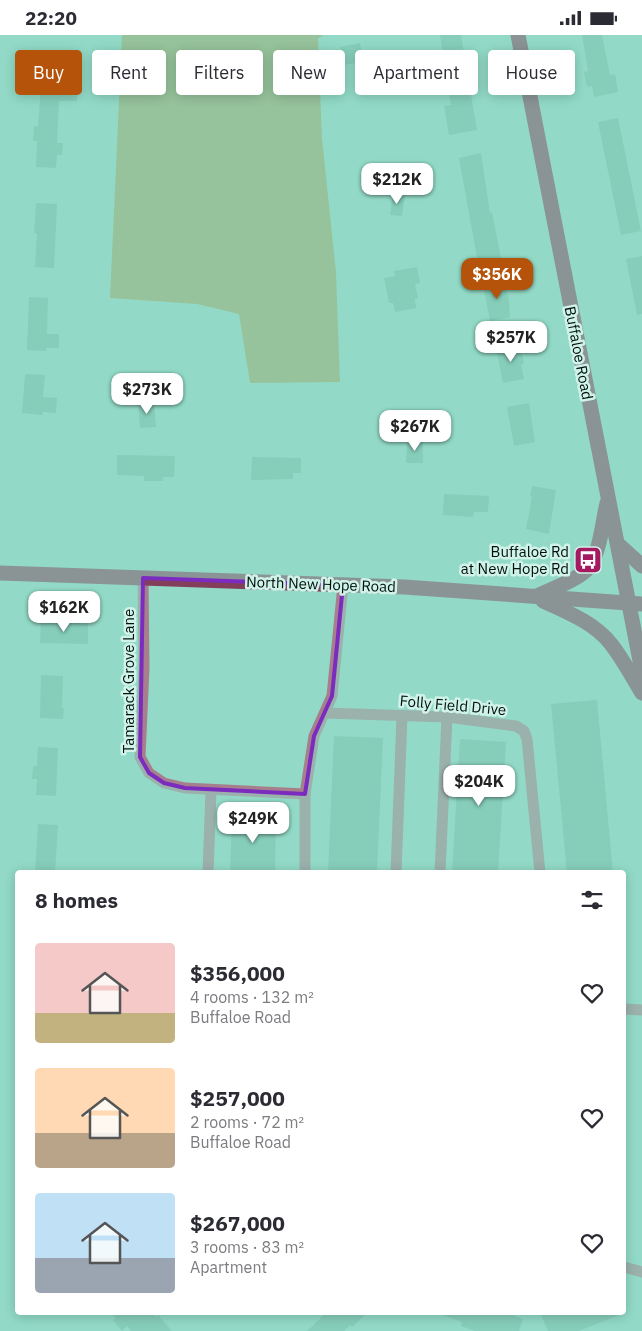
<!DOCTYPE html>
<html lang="en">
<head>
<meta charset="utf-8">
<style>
	:root { --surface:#fff; --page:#f7f7f7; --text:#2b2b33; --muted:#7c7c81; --accent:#b45309 }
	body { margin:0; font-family:"IBM Plex Sans",sans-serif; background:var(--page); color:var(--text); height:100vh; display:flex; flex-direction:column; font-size:19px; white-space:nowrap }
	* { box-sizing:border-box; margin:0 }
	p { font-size:16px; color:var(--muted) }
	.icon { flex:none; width:28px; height:28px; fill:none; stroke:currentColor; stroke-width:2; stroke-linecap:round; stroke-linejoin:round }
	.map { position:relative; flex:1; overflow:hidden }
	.panel { position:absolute; left:15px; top:835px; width:611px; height:445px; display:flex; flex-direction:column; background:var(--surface); border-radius:5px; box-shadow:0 2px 12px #0003 }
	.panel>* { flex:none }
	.guide { position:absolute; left:15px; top:15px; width:612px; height:45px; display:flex; gap:10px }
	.price { position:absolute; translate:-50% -42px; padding:0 11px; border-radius:10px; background:#fff; color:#222; font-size:16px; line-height:32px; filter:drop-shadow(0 1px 2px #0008) }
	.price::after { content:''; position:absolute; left:50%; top:30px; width:15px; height:11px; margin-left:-8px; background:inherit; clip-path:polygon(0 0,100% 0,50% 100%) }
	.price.selected { background:var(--accent); color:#fff }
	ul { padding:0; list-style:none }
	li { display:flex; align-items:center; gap:15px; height:125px; padding:0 20px }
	li span { display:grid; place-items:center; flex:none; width:140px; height:100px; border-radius:5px; color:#555 }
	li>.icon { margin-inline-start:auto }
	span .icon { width:60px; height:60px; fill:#fffc; stroke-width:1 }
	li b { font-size:21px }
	h2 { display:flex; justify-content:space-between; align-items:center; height:60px; padding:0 20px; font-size:21px }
	.pill { padding:0 18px; border-radius:5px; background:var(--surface); box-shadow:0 2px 12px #0003; font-size:18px; line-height:45px }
	.pill.selected { background:var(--accent); color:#fff }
	.status { display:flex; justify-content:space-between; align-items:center; height:35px; padding:0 25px; background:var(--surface); direction:ltr }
	.status svg { height:14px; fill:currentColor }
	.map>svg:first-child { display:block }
</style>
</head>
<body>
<div class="status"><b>22:20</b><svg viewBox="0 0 49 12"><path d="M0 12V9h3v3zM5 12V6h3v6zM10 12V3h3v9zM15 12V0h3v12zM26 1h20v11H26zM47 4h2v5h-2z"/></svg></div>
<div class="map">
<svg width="642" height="1296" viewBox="0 0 642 1296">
	<rect width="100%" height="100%" fill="#92dac7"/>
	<polygon fill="#9ca767" points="122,0 323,0 318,4 322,104 336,237 340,347 250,348 239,279 197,269 110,263"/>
	<g fill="#78beac">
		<polygon points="440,0 461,0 477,95 449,100 444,71 451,70"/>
		<polygon points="582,0 602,0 610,40 615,39 618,57 594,62 592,51 587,52 584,37 588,36"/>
		<polygon points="360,8 363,24 361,24 361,27 344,30 340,12"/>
		<polygon points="39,31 78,32 77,66 59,66 57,108 63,108 62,120 57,120 56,133 36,132 37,106 33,106 34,91 38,91 39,79 41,47 38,47"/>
		<polygon points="618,83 641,196 621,200 598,87"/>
		<polygon points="481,118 490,178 492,177 501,223 478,228 459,123"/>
		<polygon points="393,159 405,161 402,181 390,180"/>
		<polygon points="36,168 57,169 54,233 35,232 37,199 34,198"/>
		<polygon points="642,221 642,279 637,280 626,224"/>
		<polygon points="417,232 420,248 415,249 418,263 415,264 416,273 395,277 393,268 389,268 384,243 395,241 394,236"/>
		<polygon points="505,245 510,273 509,274 510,282 490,286 483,250"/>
		<polygon points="29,262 48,263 47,299 59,299 59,313 46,313 46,316 27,315"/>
		<polygon points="520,308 524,329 521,330 524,344 503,348 496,313"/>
		<polygon points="25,339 45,340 43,362 57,363 56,378 43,377 43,380 22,378"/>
		<polygon points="154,367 156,392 140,393 138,368"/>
		<polygon points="529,368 535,407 514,411 507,372"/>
		<polygon points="407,406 423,406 423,428 406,428"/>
		<polygon points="117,420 175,421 174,442 163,442 163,446 144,446 144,441 117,440"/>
		<polygon points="252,422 301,423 301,438 293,438 293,444 251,445"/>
		<polygon points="532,451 556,455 549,499 526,494 532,462 530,461"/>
		<polygon points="444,459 489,461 488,477 474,477 473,482 443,480"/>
		<polygon points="41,586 88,589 88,609 40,608"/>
		<polygon points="41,640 63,641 62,673 64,673 63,684 40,683"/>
		<polygon points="597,665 613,838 567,838 551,669"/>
		<polygon points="334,701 383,703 377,838 328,838"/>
		<polygon points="460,704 506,707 498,838 452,838"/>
		<polygon points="38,712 58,713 56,761 36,760 37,744 32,744 33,731 37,731"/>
		<polygon points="232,780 276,781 275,838 230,838"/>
		<polygon points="38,789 58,790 55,838 35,838"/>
		<polygon points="111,1278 152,1278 156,1282 158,1280 172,1296 131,1296 127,1291 122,1296 113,1285 116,1283"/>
		<polygon points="326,1278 367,1278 352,1292 350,1290 344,1296 307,1296"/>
		<polygon points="441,1278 516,1278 514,1281 523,1284 519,1296 475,1296 461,1291 462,1287 440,1279"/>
		<polygon points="548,1278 624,1278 579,1296 548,1296 541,1280"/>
	</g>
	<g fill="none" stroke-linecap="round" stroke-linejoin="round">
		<g stroke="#a77f8c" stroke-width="11">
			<polyline points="143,543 144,633 140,722 149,738 164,748 185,753 305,759"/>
			<polyline points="325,678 447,682 516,691 524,696 527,704 540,838"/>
			<polyline points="208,838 211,755"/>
			<polyline points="305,838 305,759 314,701 332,661 343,550"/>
			<polyline points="396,838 402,681"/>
			<polyline points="440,838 447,682"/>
			<polyline points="624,974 642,975"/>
			<polyline points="624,1232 642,1237"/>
		</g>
		<g stroke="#833f5a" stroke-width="15">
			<polyline points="518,0 642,636"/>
			<polyline points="618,509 642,531"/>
			<polyline points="0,538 404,552 642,569"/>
			<path d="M537 561C551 554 570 548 583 538 600 526 602 488 607 468"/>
			<path d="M543 566C567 577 595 588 611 609 623 624 632 642 642 658"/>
		</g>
	</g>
	<path d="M0 0H642V1296H0ZM143 543 343 550 332 661 314 701 305 759 185 753 164 748 149 738 140 722Z" fill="#92dac7" fill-opacity=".55" fill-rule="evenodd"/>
	<path fill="none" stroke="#7b2cbf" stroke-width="4" stroke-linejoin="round" d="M143 543 343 550 332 661 314 701 305 759 185 753 164 748 149 738 140 722Z"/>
	<defs>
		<symbol id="bus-square" viewBox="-11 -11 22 22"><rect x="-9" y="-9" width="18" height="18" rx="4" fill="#a41960" stroke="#d0f2e9"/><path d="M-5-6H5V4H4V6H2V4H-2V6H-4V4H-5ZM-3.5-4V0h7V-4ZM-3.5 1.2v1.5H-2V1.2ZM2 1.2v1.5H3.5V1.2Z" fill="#fff"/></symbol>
	</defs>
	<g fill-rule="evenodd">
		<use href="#bus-square" x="572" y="509" width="32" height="32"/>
	</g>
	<g text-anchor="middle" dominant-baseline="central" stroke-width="5" stroke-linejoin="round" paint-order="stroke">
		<g font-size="15" fill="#00110d" stroke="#d0f2e9">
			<text transform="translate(579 318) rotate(79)">Buffaloe Road</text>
			<text transform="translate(321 549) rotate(2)">North New Hope Road</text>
			<text transform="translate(128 646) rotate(-90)">Tamarack Grove Lane</text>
			<text transform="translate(453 670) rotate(5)">Folly Field Drive</text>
		</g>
		<g font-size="15" fill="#00110d" stroke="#d0f2e9" text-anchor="end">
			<text x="569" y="516">Buffaloe Rd<tspan x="569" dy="17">at New Hope Rd</tspan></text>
		</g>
	</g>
</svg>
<b class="price" style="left:397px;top:170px">$212K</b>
<b class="price selected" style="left:497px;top:265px">$356K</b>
<b class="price" style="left:511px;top:328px">$257K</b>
<b class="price" style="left:147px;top:380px">$273K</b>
<b class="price" style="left:415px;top:417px">$267K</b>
<b class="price" style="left:64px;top:598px">$162K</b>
<b class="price" style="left:479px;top:772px">$204K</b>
<b class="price" style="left:253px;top:809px">$249K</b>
<div class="guide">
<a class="pill selected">Buy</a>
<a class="pill">Rent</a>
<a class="pill">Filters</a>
<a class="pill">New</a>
<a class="pill">Apartment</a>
<a class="pill">House</a>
</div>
<section class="panel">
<h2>8 homes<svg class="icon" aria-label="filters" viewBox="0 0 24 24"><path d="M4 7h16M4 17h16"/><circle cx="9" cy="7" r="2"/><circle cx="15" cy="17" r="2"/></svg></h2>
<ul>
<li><span style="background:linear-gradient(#f6c9c9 70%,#c2b280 0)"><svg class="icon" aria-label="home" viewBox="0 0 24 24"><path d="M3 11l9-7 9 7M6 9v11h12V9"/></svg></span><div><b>$356,000</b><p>4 rooms · 132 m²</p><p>Buffaloe Road</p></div><svg class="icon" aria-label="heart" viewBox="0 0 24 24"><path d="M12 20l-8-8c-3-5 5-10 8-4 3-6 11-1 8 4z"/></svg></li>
<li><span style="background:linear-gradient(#ffd9b3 65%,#b9a48a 0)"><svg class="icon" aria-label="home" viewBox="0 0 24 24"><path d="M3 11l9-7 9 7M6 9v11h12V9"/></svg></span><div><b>$257,000</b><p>2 rooms · 72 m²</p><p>Buffaloe Road</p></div><svg class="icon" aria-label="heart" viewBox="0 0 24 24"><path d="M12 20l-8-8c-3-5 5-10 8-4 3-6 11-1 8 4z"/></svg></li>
<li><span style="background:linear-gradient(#bfe0f5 65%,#9aa5b1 0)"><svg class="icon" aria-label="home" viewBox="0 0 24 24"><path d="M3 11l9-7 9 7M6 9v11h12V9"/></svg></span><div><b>$267,000</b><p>3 rooms · 83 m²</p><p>Apartment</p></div><svg class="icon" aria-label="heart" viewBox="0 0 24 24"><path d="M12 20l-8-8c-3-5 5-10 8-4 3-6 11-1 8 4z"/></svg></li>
</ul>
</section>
</div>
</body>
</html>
